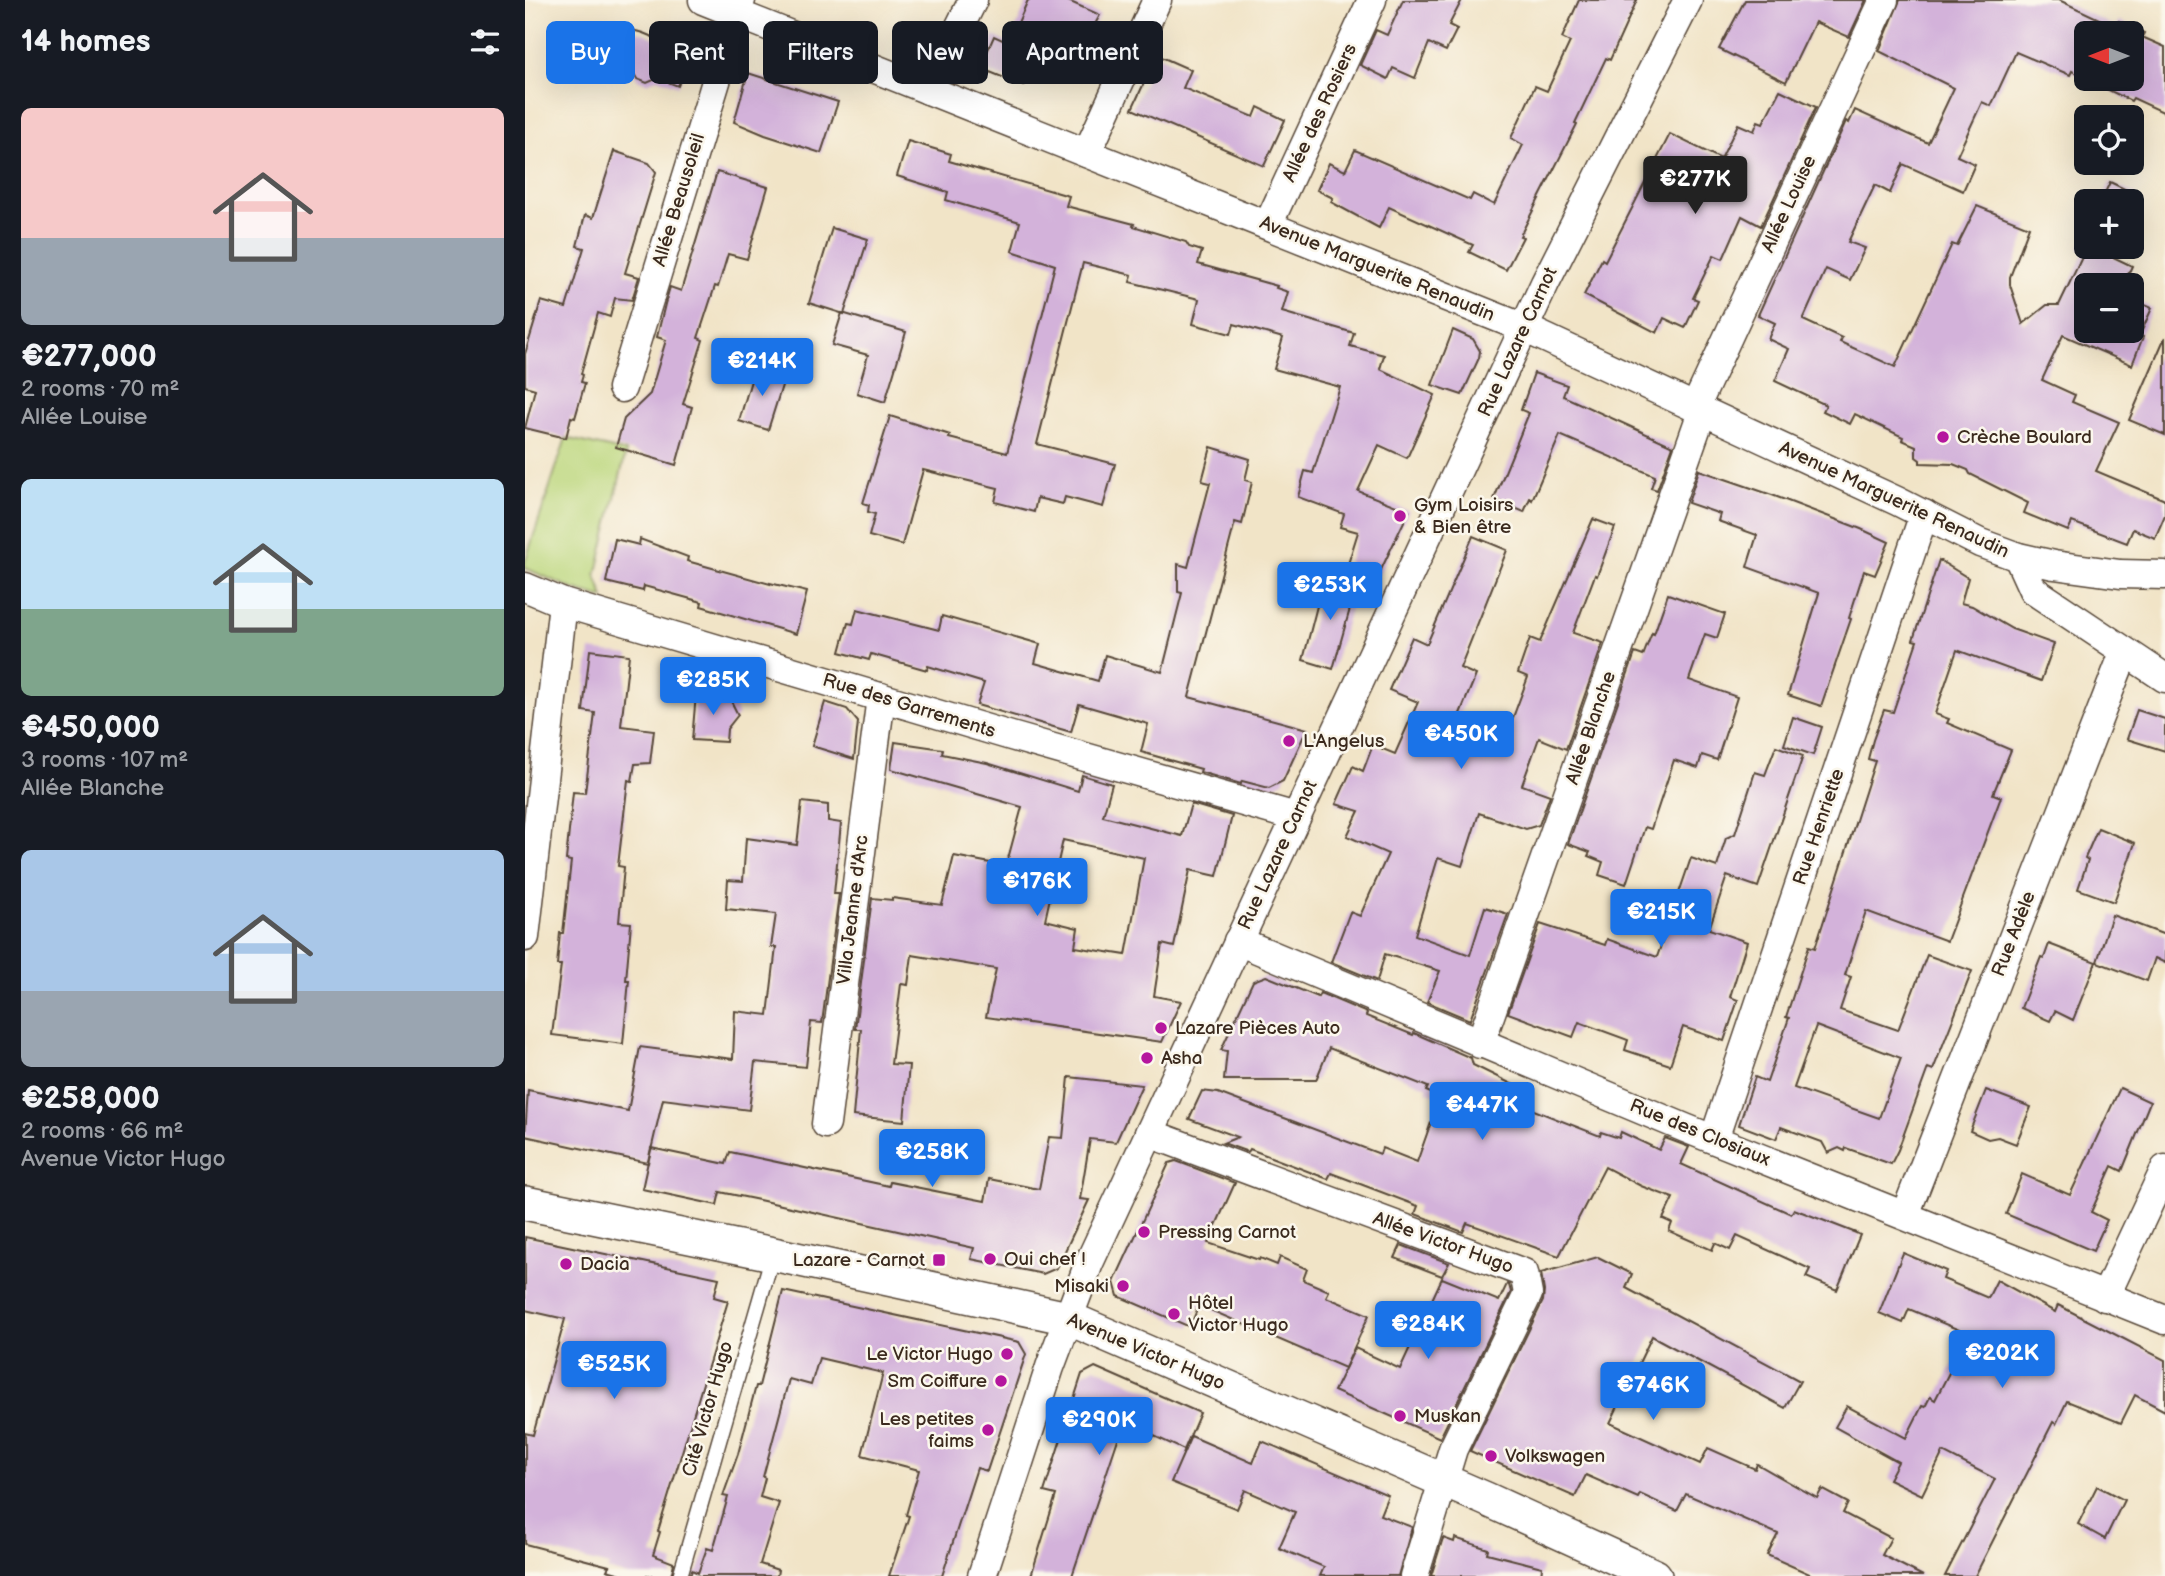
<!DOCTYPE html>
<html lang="en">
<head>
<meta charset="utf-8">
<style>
	:root { --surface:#171b24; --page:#20242c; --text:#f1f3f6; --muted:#9ea1a6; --accent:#1a73e8 }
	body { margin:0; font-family:"Balsamiq Sans",sans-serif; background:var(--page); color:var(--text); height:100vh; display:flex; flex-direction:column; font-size:26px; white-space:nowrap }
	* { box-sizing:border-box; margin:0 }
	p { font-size:23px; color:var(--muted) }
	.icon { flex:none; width:38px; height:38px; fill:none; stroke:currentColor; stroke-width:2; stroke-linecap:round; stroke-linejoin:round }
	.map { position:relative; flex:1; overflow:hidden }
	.side { display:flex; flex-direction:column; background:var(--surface); width:525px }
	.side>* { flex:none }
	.guide { position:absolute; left:21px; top:21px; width:665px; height:63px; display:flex; gap:14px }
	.needle { width:46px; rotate:270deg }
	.fabs { position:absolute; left:1549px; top:21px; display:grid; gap:14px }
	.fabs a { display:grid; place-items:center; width:70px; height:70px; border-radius:10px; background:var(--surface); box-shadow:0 7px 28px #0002; font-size:35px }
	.price { position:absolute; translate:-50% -60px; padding:0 16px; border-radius:7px; background:var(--accent); color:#fff; font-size:23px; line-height:46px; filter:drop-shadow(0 2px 4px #0008) }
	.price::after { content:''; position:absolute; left:50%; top:42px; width:21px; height:16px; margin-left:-10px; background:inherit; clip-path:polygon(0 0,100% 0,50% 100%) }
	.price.on { background:#222; color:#fff }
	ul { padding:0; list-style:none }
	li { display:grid; align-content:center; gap:14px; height:371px; padding:0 21px }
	li span { display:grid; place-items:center; height:217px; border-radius:10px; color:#555 }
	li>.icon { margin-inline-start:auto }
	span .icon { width:126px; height:126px; fill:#fffc; stroke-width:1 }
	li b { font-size:30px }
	h2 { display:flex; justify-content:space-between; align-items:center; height:84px; padding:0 21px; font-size:30px }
	.chip { padding:0 24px; border-radius:10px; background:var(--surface); box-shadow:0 7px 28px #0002; font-size:24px; line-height:63px }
	.chip.on { background:var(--accent); color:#fff }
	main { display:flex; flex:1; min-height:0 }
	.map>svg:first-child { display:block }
</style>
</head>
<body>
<main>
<section class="side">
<h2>14 homes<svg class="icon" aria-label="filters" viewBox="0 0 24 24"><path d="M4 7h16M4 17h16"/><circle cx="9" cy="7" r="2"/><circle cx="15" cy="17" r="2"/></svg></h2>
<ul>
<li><span style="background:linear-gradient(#f6c9c9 60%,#9aa5b1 0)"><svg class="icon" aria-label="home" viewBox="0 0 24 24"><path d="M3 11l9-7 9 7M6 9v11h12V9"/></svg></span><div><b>€277,000</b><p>2 rooms · 70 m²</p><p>Allée Louise</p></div></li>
<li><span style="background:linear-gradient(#bfe0f5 60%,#7fa58c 0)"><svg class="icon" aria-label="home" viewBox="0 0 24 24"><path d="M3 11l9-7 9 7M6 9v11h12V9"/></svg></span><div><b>€450,000</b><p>3 rooms · 107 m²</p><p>Allée Blanche</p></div></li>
<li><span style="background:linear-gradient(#a9c7e8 65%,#9aa5b1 0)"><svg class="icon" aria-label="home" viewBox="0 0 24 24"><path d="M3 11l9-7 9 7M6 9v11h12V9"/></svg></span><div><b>€258,000</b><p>2 rooms · 66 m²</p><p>Avenue Victor Hugo</p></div></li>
</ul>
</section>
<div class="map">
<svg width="1640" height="1576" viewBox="0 0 1640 1576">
	<rect width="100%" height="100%" fill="#fbf7ec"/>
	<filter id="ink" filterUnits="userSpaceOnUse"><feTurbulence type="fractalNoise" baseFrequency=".0143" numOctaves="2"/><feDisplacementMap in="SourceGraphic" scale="14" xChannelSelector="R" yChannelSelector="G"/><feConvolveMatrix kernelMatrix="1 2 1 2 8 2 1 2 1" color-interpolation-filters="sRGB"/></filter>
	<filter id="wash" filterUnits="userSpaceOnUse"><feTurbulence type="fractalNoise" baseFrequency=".00686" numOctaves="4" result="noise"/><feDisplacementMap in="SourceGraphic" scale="28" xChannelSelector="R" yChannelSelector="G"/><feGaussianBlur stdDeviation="1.57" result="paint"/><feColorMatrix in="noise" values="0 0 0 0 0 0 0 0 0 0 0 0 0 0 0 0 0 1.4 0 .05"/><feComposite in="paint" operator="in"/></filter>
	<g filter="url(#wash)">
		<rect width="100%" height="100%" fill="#f1e4c7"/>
		<polygon fill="#bcd77d" stroke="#7c804e" stroke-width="2" points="41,438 101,452 71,576 79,598 48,589 0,568 0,562"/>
		<g id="blocks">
			<g fill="#d3b2da" fill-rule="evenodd">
				<polygon points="503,0 541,0 575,15 568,28 571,29 546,81 510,64 499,86 455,68 469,36 484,43"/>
				<polygon points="878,0 937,0 924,25 932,29 921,51 904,43 890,78 868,68 863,79 835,65 851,30 862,35"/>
				<polygon points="1054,0 1112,0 1085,60 1081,58 1050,123 1052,124 995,236 998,237 981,270 944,252 948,245 864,207 854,228 806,202 808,198 792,190 804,163 820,171 830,150 945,200 948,194 969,205 998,145 986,138 1010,86 1022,91 1045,42 1037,38"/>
				<polygon points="1220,0 1341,0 1324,37 1290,22 1261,82 1194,49"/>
				<polygon points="1375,0 1534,0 1591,27 1594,21 1619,33 1617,37 1640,47 1640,113 1608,98 1606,101 1561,79 1606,79 1606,33 1561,33 1561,79 1547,71 1545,75 1491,52 1466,106 1457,102 1432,156 1450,164 1438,191 1378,164 1365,193 1350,185 1323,242 1340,248 1325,280 1301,269 1278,320 1317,338 1315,342 1370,367 1427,244 1432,246 1452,206 1504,227 1485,277 1485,285 1498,324 1522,305 1534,305 1560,251 1554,248 1561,234 1561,247 1590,247 1586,256 1607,266 1598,285 1561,285 1561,331 1606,331 1606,299 1627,308 1615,335 1618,337 1607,365 1538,335 1517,380 1550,395 1547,402 1594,422 1571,471 1640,500 1640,515 1630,538 1608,529 1602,543 1547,522 1543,531 1499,513 1503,503 1445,474 1443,470 1428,464 1395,463 1395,460 1391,457 1391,446 1377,440 1378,437 1330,414 1325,424 1298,411 1301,405 1250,381 1264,349 1243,339 1250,323 1233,315 1321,121 1324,123 1330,110 1403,143 1429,88 1354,51"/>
				<polygon points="82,23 118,33 166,53 153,86 133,78 122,83 112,79 108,72 71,61"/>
				<polygon points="632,55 666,70 658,88 729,117 733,107 760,120 739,166 607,109"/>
				<polygon points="223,73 313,102 296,153 240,135 209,122"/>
				<polygon points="1255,90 1291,107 1236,226 1217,216 1198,259 1189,255 1168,298 1173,300 1160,328 1139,318 1132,333 1059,295 1077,259 1080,261 1145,134 1196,159 1213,124 1229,131 1233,121 1238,123"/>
				<polygon points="383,141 426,154 424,161 544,196 541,206 609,224 608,226 661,242 664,247 677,251 673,264 752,286 751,288 763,292 757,312 829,333 825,346 859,355 855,369 910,395 882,458 854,445 833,491 884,511 854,574 823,564 833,532 815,527 819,514 773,497 780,471 788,473 815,387 749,369 758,338 709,324 706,334 668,324 674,299 605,282 607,275 558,263 512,444 590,464 578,507 540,497 538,504 512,498 509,512 470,502 473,488 398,470 377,545 344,536 350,514 343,512 344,505 338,503 365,416 425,435 424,438 482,453 530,265 487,251 495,222 421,200 423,192 372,176"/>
				<polygon points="89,151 124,163 131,172 100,273 114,277 107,300 90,298 85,317 73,313 56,374 58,375 56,382 60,383 50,418 46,417 41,438 0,428 10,389 0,386 0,354 16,301 41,308 59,248 52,246 60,215 68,218"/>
				<polygon points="192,172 243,187 222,259 203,254 193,287 190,286 173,338 178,340 158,404 167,407 151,465 91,447 99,419 125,394 141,340 132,337 140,304 145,287 156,291"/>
				<polygon points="1585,182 1612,195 1606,207 1606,201 1576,201"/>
				<polygon points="307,228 343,239 319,314 284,303"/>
				<polygon points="317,313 381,332 360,402 332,393 343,355 307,345"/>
				<polygon points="928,330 948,339 955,351 954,358 937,395 907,385"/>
				<polygon points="1640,337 1640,435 1604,420"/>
				<polygon points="230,367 260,376 243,430 214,421"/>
				<polygon points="1009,373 1042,385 1038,396 1148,446 1132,490 1126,488 1130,476 1035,435 1007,500 1005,498 999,512 969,499 1004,413 996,410"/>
				<polygon points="686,447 725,459 720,480 727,482 717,524 710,522 664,697 782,729 758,781 744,788 717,781 716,784 675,772 676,769 616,752 623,724 554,704 546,732 452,705 459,683 403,666 402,670 346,654 344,660 315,652 323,623 328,624 332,609 414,630 417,616 515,644 510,663 573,681 580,655 637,672 657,593 653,592 653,564 663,567 685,483 677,481"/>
				<polygon points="1174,470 1247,495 1336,529 1364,542 1350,575 1339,571 1324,618 1326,619 1296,706 1263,695 1294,593 1222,567 1232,535 1193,521 1195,514 1163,503"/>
				<polygon points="1068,519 1090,527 1072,576 1070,575 1048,633 1078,643 1041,749 1014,738 997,785 1025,795 1014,825 1001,829 954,813 937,866 913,858 890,935 945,955 960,907 983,914 945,1020 902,1002 915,971 860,954 852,981 806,962 825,912 835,916 863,854 822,836 834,811 811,804 828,766 838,771 848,745 870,754 893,702 864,690 887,637 902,644 948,536 982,550 935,668 951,675 932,721 980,739 1003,677 993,673 1005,638 1015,642"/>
				<polygon points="90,539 114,545 115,539 163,557 162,561 245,584 245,583 282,592 271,634 176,606 177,602 119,586 118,591 81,582"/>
				<path d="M1414 560 1443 578 1436 603 1447 606 1487 629 1529 644 1516 681 1432 650 1410 714 1424 719 1422 723 1486 750 1468 794 1476 797 1422 941 1341 911 1320 975 1326 977 1315 1010 1373 1030 1402 955 1447 971 1408 1070 1403 1068 1373 1150 1366 1164 1321 1148 1320 1151 1314 1148 1303 1153 1297 1142 1256 1127 1251 1139 1214 1125 1230 1077 1242 1082 1264 1018 1261 1017 1284 946 1290 948 1350 761 1343 759 1348 740 1359 710 1368 712 1392 641 1388 640ZM1291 1026 1376 1058 1354 1118 1269 1088Z"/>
				<polygon points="800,575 832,584 808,669 778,660"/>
				<polygon points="1143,594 1200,614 1192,638 1180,634 1164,680 1212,697 1192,760 1177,755 1173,768 1149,760 1126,829 1120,827 1101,884 1074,875 1078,862 1063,856 1065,852 1043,844 1110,653 1118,656 1127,633 1129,634"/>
				<polygon points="65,650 104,655 96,726 129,730 125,763 110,764 107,781 103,780 93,866 99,867 94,922 106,923 101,980 104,980 98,1044 27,1035 36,965 32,965 35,933 38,933 46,861 41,860 48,792 60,793 70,713 58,711"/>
				<polygon points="199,687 213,715 202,729 201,742 167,740 171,694 187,695"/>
				<polygon points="300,702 322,709 333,722 329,759 287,746"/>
				<polygon points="1612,710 1640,719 1640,751 1602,739"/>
				<polygon points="1268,717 1297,727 1288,755 1259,745"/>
				<path d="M370 742 418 749 417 754 462 763 553 791 557 775 587 784 578 816 657 836 666 804 707 816 692 876 665 870 649 947 637 944 629 996 656 1001 637 1042 461 1017 471 969 387 955 383 985 376 984 366 1064 384 1065 379 1121 328 1116 336 1029H330L347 898 367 900V898L417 905 429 856 481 866 497 807 366 769ZM538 840 619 858 601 955 550 947 553 928 520 920Z"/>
				<polygon points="1251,746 1278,756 1233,887 1202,876 1184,929 1222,942 1205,997 1213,1000 1199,1041 1158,1027 1145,1065 1100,1050 1103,1040 1054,1022 1048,1037 983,1013 1015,924 1080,945 1082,939 1132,957 1166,858 1192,867 1201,838 1210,834 1230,772 1240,775"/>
				<polygon points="277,802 303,805 303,821 316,823 309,894 314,894 297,1023 286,1022 281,1067 230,1062 224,1110 138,1099 123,1163 0,1136 3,1090 103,1111 115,1047 208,1059 210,1011 243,1015 251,947 246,947 251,914 201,909 203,880 218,881 221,838 272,845"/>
				<polygon points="1573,828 1610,843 1589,902 1553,889 1563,860 1560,858"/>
				<polygon points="1587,915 1640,935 1640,963 1630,958 1622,981 1572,962"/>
				<polygon points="1524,944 1571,962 1548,1020 1530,1011 1525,1021 1496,1008 1516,957 1519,958"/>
				<polygon points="741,976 793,997 795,993 842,1013 841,1016 888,1035 889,1033 946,1058 948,1065 1007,1094 1001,1107 1075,1136 1076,1132 1094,1138 1096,1132 1134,1150 1140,1138 1164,1147 1156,1164 1266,1214 1269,1209 1331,1233 1335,1235 1312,1290 1281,1277 1285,1269 1212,1236 1205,1250 1190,1243 1187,1250 1144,1231 1147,1223 1138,1219 1148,1198 1116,1186 1080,1167 1034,1256 942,1223 938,1232 890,1214 893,1206 830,1182 806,1173 803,1179 725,1149 723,1152 698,1143 713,1137 664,1119 677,1091 693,1093 855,1154 857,1148 892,1162 915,1097 901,1091 903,1087 804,1048 791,1080 699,1080 702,1051 696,1050 728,981"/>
				<polygon points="544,1077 617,1085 591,1142 565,1139 555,1199 564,1200 532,1268 518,1274 446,1259 449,1248 234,1200 195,1192 192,1205 117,1189 126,1148 201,1164 205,1152 364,1186 365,1182 460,1201 464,1179 514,1189 524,1137 538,1138"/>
				<polygon points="1595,1088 1625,1102 1597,1171 1587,1166 1566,1212 1582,1220 1568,1251 1481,1214 1497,1174 1545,1195"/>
				<polygon points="1461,1090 1506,1107 1491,1144 1473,1137 1463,1139 1445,1131"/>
				<polygon points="651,1161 710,1183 683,1243 734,1260 735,1258 752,1265 755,1257 782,1269 778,1280 804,1291 801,1297 844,1315 820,1368 674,1305 665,1327 593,1296 589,1282 644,1163"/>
				<polygon points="0,1237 194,1278 189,1297 203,1301 133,1531 135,1532 128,1555 149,1563 146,1576 103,1576 82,1570 84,1566 0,1544 0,1433 8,1435 40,1319 0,1310"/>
				<polygon points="876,1245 924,1263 917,1276 870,1258"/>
				<polygon points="1378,1253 1421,1271 1418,1279 1463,1298 1472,1280 1530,1312 1533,1305 1640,1360 1640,1411 1610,1395 1596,1423 1542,1401 1531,1424 1528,1422 1450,1576 1420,1576 1470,1479 1418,1452 1397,1495 1364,1479 1373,1462 1310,1427 1322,1406 1381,1438 1397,1406 1400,1407 1405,1397 1410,1400 1444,1334 1384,1309 1378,1323 1354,1313"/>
				<polygon points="1073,1257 1107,1274 1101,1288 1275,1381 1260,1408 1127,1336 1085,1423 1175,1464 1183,1448 1230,1469 1232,1464 1292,1498 1297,1489 1323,1503 1318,1513 1366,1538 1357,1555 1398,1576 1289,1576 1242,1555 1253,1534 1161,1494 1152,1511 1115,1494 1113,1498 1061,1475 1050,1497 945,1451 1018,1301 1019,1291 1016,1273"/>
				<polygon points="917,1278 974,1301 982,1284 984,1285 986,1292 915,1438 809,1391 830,1348 875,1369"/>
				<polygon points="258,1291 494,1342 501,1354 462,1471 452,1468 417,1576 364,1576 384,1516 381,1515 394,1470 337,1455 358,1373 294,1358 286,1385 264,1379 238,1477 240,1478 235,1497 254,1503 235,1564 253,1570 252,1576 165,1576 167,1570 173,1573 182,1548 188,1550 203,1497 198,1496 213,1454 231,1386 234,1386"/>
				<polygon points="570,1367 675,1413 659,1450 610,1427 607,1435 596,1430 547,1576 506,1576 531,1495 519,1492 557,1374"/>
				<polygon points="666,1436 728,1463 737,1441 863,1495 855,1515 887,1527 873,1576 795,1576 799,1567 754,1548 770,1512 720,1490 712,1509 646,1482"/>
				<polygon points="1572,1486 1599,1500 1580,1539 1553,1524"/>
				<polygon points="918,1538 929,1542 930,1538 963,1549 962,1553 1017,1567 1016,1576 906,1576"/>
			</g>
		</g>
	</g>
	<g filter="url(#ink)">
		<use href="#blocks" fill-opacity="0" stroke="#564637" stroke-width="2"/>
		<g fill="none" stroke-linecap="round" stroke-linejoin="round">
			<defs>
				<polyline id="service" points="155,1576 248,1254"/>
				<g id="minor">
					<polyline points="178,0 999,328 1372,501 1455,543 1493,557 1529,565 1595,574 1640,575"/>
					<polyline points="403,90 448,0"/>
					<polyline points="562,153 632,0"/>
					<polyline points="743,225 847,0"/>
					<polyline points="97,388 216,0"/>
					<polyline points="1170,408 1359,0"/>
					<polyline points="1493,557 1508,590 1640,678"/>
					<polyline points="0,587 38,603 486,736 771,817"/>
					<polyline points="0,937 38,603"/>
					<polyline points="713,941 1160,1128 1640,1320"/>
					<polyline points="955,1044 1177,412"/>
					<polyline points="301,1124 356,697"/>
					<polyline points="624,1133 999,1273 1003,1294 928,1449 889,1576"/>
					<polyline points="1189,1139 1399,514"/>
					<polyline points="1380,1215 1599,653"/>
					<polyline points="1580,1297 1640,1169"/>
					<polyline points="457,1576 525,1367 564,1263 1020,283 1163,0"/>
				</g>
				<polyline id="tertiary" points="0,1203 248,1254 543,1318 961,1499 1130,1576"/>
			</defs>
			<use href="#service" stroke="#564637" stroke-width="17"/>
			<use href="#minor" stroke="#564637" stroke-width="31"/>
			<use href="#tertiary" stroke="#564637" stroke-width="36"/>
			<use href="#service" stroke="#fff" stroke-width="14"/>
			<use href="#minor" stroke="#fff" stroke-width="28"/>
			<use href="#tertiary" stroke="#fff" stroke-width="33"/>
		</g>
	</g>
	<g fill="#b5179e" stroke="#fbf7ec" stroke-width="2.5">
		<circle cx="1418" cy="437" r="7"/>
		<circle cx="875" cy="516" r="7"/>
		<circle cx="764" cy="741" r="7"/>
		<circle cx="636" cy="1028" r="7"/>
		<circle cx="622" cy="1058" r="7"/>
		<circle cx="619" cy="1232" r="7"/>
		<circle cx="465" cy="1259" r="7"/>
		<rect x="407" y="1253" width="14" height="14" rx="3.5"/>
		<circle cx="41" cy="1264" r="7"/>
		<circle cx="598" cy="1286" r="7"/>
		<circle cx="649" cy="1314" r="7"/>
		<circle cx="482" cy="1354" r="7"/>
		<circle cx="476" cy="1381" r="7"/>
		<circle cx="875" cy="1416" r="7"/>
		<circle cx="463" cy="1430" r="7"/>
		<circle cx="966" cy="1456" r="7"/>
	</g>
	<g text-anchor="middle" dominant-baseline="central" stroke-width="5" stroke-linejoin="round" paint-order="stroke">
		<g font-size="19" fill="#3b2a1e" stroke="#fbf7ec">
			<text transform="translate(795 113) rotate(-65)">Allée des Rosiers</text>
			<text transform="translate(154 200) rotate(-73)">Allée Beausoleil</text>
			<text transform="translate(1264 204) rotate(-65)">Allée Louise</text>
			<text transform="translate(852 269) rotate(22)">Avenue Marguerite Renaudin</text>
			<text transform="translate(993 342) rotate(-65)">Rue Lazare Carnot</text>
			<text transform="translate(1369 500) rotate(25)">Avenue Marguerite Renaudin</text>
			<text transform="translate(384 706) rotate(17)">Rue des Garrements</text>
			<text transform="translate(1066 728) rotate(-71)">Allée Blanche</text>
			<text transform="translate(1294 827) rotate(-71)">Rue Henriette</text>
			<text transform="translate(753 855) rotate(-65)">Rue Lazare Carnot</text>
			<text transform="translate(328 910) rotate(-83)">Villa Jeanne d'Arc</text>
			<text transform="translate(1489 934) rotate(-69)">Rue Adèle</text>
			<text transform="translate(1175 1133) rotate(22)">Rue des Closiaux</text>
			<text transform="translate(918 1243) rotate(20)">Allée Victor Hugo</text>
			<text transform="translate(621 1352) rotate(23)">Avenue Victor Hugo</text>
			<text transform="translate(183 1409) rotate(-74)">Cité Victor Hugo</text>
		</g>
		<g font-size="19" fill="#3b2a1e" stroke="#fbf7ec" text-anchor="start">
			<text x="1432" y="437">Crèche Boulard</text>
			<text x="889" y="505">Gym Loisirs<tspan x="889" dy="22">&amp; Bien être</tspan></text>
			<text x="778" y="741">L'Angelus</text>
			<text x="650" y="1028">Lazare Pièces Auto</text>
			<text x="636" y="1058">Asha</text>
			<text x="633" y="1232">Pressing Carnot</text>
			<text x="479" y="1259">Oui chef !</text>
			<text x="400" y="1260" text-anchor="end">Lazare - Carnot</text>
			<text x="55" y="1264">Dacia</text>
			<text x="584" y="1286" text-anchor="end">Misaki</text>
			<text x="663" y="1303">Hôtel<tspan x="663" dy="22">Victor Hugo</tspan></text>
			<text x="468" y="1354" text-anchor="end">Le Victor Hugo</text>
			<text x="462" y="1381" text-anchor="end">Sm Coiffure</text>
			<text x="889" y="1416">Muskan</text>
			<text x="449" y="1419" text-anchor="end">Les petites<tspan x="449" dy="22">faims</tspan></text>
			<text x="980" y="1456">Volkswagen</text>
		</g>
	</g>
</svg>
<div class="fabs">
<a><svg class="needle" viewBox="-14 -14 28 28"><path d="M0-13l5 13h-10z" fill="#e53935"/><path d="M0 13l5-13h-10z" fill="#9ea1a6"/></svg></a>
<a><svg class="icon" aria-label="locate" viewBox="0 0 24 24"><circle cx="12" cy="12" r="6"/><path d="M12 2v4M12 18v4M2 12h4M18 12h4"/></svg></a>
<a>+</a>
<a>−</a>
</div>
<b class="price on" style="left:1170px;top:216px">€277K</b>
<b class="price" style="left:237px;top:398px">€214K</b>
<b class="price" style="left:805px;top:622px">€253K</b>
<b class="price" style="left:188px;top:717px">€285K</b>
<b class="price" style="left:936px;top:771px">€450K</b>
<b class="price" style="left:512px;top:918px">€176K</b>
<b class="price" style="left:1136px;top:949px">€215K</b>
<b class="price" style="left:957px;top:1142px">€447K</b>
<b class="price" style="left:407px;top:1189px">€258K</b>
<b class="price" style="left:903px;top:1361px">€284K</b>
<b class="price" style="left:1477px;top:1390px">€202K</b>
<b class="price" style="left:89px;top:1401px">€525K</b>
<b class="price" style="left:1128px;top:1422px">€746K</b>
<b class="price" style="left:574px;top:1457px">€290K</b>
<div class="guide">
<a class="chip on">Buy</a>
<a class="chip">Rent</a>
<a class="chip">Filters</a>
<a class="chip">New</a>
<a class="chip">Apartment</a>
</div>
</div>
</main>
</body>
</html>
